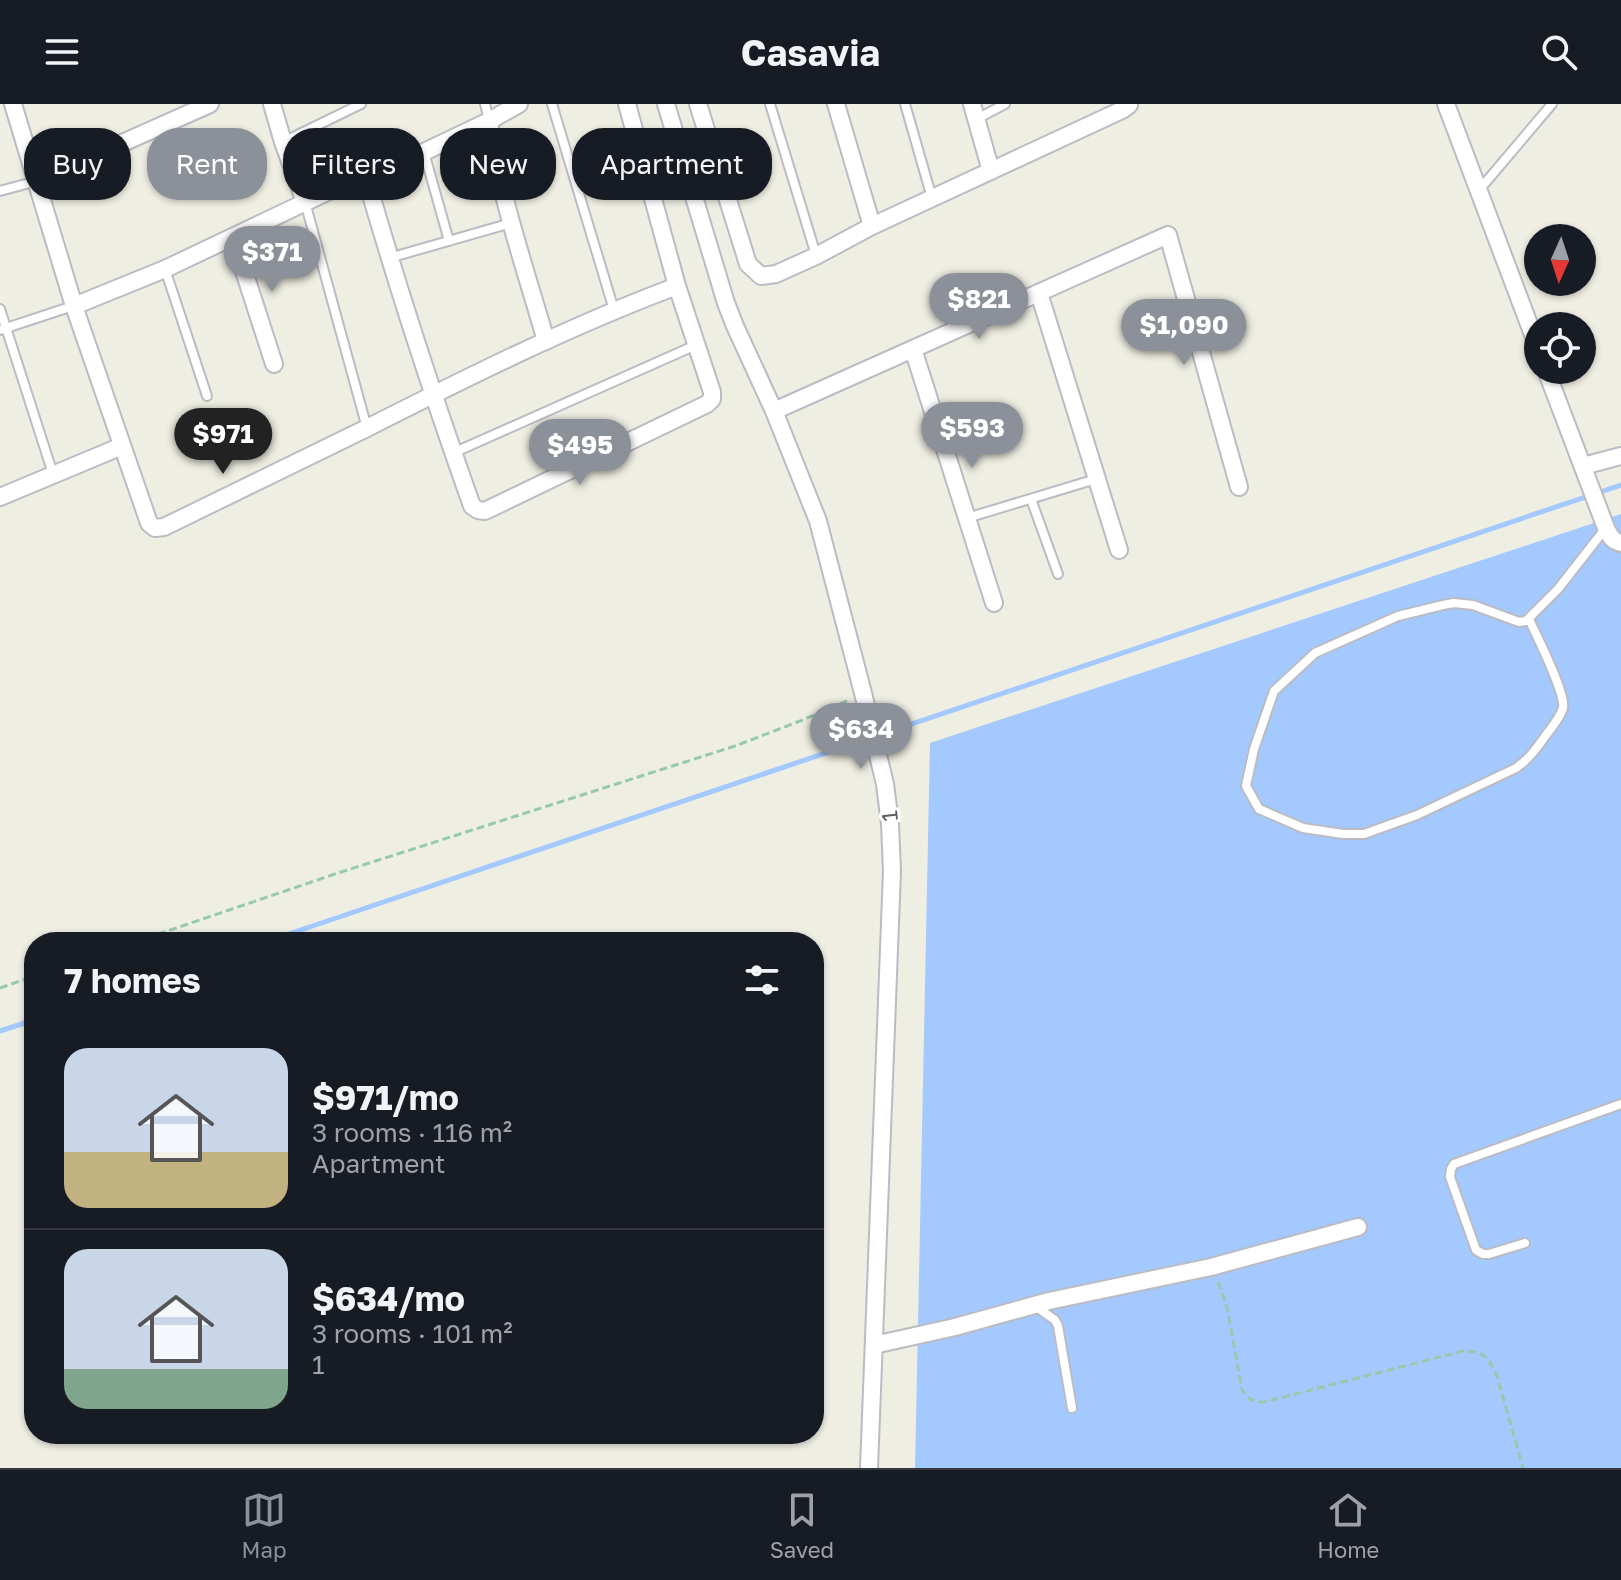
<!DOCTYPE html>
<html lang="en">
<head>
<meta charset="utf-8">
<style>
	:root { --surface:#171b24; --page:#20242c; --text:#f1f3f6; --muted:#9ea1a6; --line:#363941; --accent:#8c9099 }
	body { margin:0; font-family:"Golos Text",sans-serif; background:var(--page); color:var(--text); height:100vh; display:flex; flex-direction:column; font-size:30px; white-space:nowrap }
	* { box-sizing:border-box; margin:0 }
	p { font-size:26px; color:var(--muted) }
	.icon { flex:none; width:44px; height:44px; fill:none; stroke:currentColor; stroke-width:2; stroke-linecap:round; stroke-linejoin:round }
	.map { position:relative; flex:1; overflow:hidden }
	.drawer { position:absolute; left:24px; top:828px; width:800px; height:512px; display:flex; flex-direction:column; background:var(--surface); border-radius:32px; box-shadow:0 2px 6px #0004 }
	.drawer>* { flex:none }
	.hud { position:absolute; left:24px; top:24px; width:800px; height:72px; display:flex; gap:16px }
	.needle { width:52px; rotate:183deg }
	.tools { position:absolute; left:1524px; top:120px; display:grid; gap:16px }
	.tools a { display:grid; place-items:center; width:72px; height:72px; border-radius:50%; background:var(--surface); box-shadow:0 2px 6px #0004; font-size:40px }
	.price { position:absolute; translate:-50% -68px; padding:0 18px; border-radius:28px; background:var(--accent); color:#fff; font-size:26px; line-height:52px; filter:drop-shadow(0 2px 4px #0008) }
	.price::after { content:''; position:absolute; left:50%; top:48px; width:24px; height:18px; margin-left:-12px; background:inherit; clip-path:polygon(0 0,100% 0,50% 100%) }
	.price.selected { background:#222; color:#fff }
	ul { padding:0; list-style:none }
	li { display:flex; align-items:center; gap:24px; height:200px; padding:0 40px }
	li+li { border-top:2px solid var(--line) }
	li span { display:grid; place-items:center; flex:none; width:224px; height:160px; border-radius:24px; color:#555 }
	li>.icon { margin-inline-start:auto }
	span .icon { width:96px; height:96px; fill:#fffc; stroke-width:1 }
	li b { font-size:34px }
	h2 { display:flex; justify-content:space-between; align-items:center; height:96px; padding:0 40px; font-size:34px }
	.chip { padding:0 28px; border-radius:32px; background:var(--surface); box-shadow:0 2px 6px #0004; font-size:28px; line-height:72px }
	.chip.selected { background:var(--accent); color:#fff }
	header { display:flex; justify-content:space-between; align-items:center; height:104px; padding:0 40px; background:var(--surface); font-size:36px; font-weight:700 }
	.tab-bar { display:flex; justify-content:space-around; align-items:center; height:112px; border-top:2px solid var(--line); background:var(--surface); font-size:22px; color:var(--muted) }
	.tab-bar a { display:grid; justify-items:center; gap:4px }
	.tab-bar .selected { color:var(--accent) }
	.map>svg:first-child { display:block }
</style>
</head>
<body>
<header><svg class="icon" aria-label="menu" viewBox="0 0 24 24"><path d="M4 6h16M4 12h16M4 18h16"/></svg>Casavia<svg class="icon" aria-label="search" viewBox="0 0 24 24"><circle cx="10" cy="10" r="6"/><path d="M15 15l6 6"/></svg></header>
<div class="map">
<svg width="1621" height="1364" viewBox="0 0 1621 1364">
	<rect width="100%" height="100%" fill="#efeee3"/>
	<polygon fill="#a3c9ff" points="1621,410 1621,1364 915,1364 930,639"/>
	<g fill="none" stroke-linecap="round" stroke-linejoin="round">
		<g stroke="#a3c9ff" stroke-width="5">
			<polyline points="265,838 1621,381"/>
			<polyline points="0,927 34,916"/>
		</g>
		<defs>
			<g id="lane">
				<polyline points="485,0 489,16"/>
				<polyline points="552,0 614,206"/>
				<polyline points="770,0 816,151"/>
				<polyline points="905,0 932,94"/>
				<polyline points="977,15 1005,0"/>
				<polyline points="283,38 361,0"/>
				<polyline points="424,48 449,137"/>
				<polyline points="1480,85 1552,0"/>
				<polyline points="0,87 37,77"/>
				<polyline points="305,98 367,324"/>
				<polyline points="389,154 511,119"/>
				<polyline points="165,165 207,292"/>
				<polyline points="0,205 53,370"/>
				<polyline points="0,226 73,202"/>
				<polyline points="453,349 696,241"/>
				<polyline points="1031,395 1058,470"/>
				<polyline points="967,414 1096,375"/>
				<path d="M1529 515C1536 531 1566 589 1563 604 1560 614 1552 623 1546 631 1537 644 1529 655 1516 664L1417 711 1364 730H1343L1303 724 1259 705 1246 682 1254 645 1274 587 1315 549 1398 512 1443 501 1454 499 1473 501 1519 518 1526 517 1558 485 1605 425"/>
				<polyline points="1525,1139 1489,1150 1483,1150 1476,1146 1450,1073 1451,1065 1454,1060 1621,1000"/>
				<polyline points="1035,1202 1055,1216 1058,1222 1072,1304"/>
			</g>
			<g id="street">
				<path d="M13 0 74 202 149 419 155 424 164 423C232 390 299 357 367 324 468 273 570 222 677 182"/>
				<polyline points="272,0 283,38 305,98"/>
				<polyline points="666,0 726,199 735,222 774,307 818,417 863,589 885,680 890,720 892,767 869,1364"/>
				<polyline points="698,0 748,160 761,172 776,170 816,152 872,122 1122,6 1129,1"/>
				<polyline points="836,0 872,122"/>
				<polyline points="972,0 991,67"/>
				<polyline points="1446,0 1538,244"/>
				<path d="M489 17C500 92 525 164 546 237"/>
				<path d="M365 70C397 182 433 292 472 402L478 406 485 407 707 300 712 295V288L677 182 627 0"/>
				<polyline points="37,77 210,0"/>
				<polyline points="233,133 274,260"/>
				<polyline points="1039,189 1119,446"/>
				<polyline points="74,202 165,165 365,70 424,48 489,17 519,0"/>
				<polyline points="913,245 994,499"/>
				<path d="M1546 266 1606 424C1610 432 1612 437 1621 439"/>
				<polyline points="774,307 1168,131 1239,383"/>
				<polyline points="1583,362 1621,352"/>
				<polyline points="0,393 122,342"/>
				<polyline points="874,1241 955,1223 1049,1197 1211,1163 1358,1123"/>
			</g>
		</defs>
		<use href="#lane" stroke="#bbbcc3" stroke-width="12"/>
		<use href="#street" stroke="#bbbcc3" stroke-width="20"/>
		<g stroke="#96caac" stroke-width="3" stroke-dasharray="8 4" stroke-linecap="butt">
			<polyline points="135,838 338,769 735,642 800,617 849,596"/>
			<polyline points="0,884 34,872"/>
			<path d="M1218 1178 1227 1203 1242 1286C1248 1295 1253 1298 1264 1298L1463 1247C1485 1247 1488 1253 1497 1272L1523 1364"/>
		</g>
		<use href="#lane" stroke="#fff" stroke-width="8"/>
		<use href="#street" stroke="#fff" stroke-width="16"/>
	</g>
	<g text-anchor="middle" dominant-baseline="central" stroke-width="6" stroke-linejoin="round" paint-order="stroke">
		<g font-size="22" fill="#5b5e65" stroke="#fff">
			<text transform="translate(889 712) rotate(-96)">1</text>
		</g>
	</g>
</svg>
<div class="tools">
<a><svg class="needle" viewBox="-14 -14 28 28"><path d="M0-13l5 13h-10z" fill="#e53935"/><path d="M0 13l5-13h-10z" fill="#9ea1a6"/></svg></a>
<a><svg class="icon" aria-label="locate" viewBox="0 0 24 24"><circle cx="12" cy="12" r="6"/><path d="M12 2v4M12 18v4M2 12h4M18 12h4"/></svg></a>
</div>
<b class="price" style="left:272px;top:190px">$371</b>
<b class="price" style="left:979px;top:237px">$821</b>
<b class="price" style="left:1184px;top:263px">$1,090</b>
<b class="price" style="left:972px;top:366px">$593</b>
<b class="price selected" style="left:223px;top:372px">$971</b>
<b class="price" style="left:580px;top:383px">$495</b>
<b class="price" style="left:861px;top:667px">$634</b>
<div class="hud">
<a class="chip">Buy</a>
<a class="chip selected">Rent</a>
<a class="chip">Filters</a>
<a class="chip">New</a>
<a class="chip">Apartment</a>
</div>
<section class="drawer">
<h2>7 homes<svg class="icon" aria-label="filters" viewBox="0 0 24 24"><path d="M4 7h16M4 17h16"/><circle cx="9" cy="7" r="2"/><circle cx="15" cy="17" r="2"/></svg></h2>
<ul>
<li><span style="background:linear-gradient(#c9d6e8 65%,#c2b280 0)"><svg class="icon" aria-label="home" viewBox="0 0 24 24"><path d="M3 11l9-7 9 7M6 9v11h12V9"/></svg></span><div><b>$971/mo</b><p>3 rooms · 116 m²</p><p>Apartment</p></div></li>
<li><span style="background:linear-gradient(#c9d6e8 75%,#7fa58c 0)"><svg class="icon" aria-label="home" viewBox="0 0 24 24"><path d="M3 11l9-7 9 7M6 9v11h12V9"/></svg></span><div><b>$634/mo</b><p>3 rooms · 101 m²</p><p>1</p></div></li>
</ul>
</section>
</div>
<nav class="tab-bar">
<a class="selected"><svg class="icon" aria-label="map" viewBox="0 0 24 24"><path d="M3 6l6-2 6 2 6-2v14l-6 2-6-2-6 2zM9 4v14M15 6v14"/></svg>Map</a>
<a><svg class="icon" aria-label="saved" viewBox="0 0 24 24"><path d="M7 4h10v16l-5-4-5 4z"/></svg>Saved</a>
<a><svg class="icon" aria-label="home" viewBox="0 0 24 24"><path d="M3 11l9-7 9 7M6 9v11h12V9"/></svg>Home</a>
</nav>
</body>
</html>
